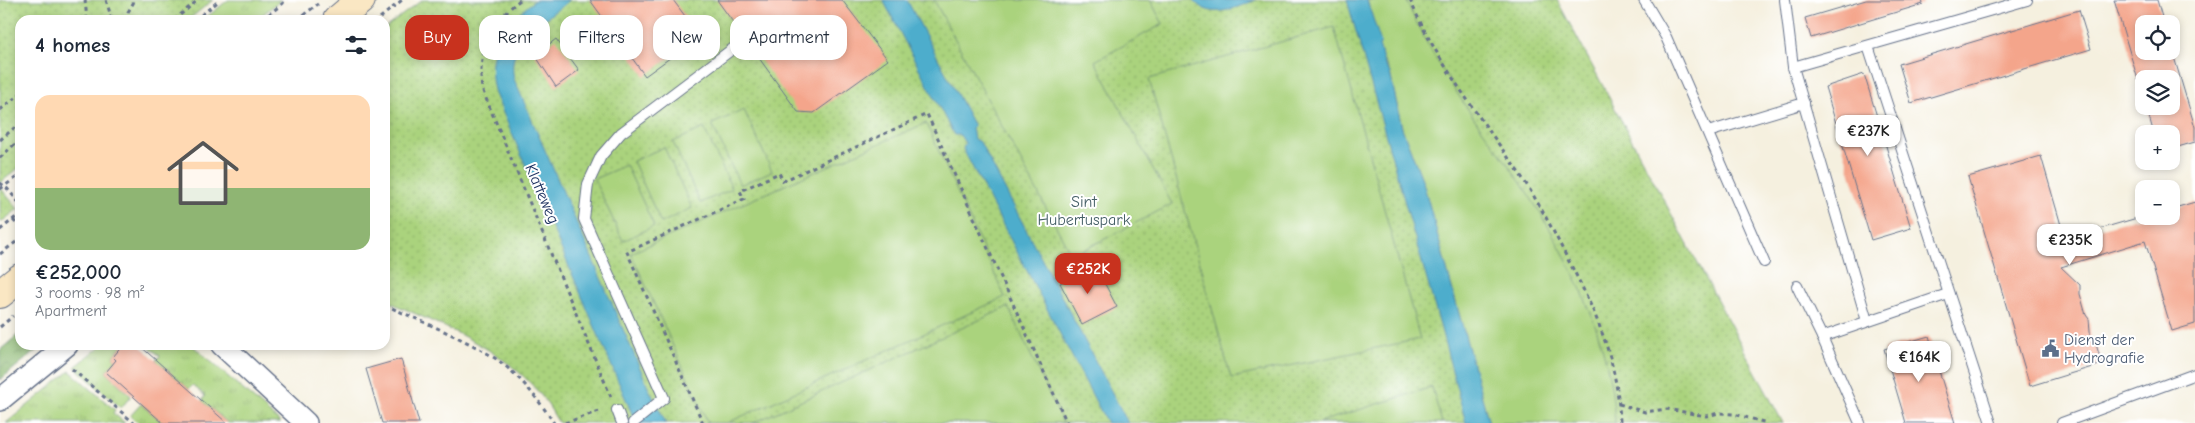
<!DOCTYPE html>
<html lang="en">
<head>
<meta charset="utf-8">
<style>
	:root { --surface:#fff; --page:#f2f2f3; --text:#1f2937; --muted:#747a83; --line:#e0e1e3; --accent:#c8321e }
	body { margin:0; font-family:"Comic Neue",sans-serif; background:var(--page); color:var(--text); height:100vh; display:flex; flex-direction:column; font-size:19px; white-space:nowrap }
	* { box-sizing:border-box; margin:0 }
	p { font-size:16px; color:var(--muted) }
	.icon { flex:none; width:28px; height:28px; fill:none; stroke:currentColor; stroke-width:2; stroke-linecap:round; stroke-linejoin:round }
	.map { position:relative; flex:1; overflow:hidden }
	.panel { position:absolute; left:15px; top:15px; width:375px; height:335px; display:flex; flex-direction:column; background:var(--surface); border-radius:15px; box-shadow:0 2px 8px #0003 }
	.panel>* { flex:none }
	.hud { position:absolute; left:405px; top:15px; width:475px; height:45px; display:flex; gap:10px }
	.controls { position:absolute; left:2135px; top:15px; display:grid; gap:10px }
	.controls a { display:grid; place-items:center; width:45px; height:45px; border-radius:10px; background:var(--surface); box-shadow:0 2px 8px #0003; font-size:25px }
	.price { position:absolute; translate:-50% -42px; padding:0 11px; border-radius:10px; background:#fff; color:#222; font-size:16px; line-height:32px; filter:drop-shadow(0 1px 2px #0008) }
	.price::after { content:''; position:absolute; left:50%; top:30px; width:15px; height:11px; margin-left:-8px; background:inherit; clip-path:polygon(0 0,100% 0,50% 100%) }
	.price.on { background:var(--accent); color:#fff }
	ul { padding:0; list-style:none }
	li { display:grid; align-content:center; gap:10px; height:265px; padding:0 20px }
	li+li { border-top:1px solid var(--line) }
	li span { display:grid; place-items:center; height:155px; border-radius:15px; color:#555 }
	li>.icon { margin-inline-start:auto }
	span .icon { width:90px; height:90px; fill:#fffc; stroke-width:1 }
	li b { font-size:21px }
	h2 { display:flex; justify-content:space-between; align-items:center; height:60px; padding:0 20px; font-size:21px }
	.chip { padding:0 18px; border-radius:15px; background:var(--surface); box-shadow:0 2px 8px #0003; font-size:18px; line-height:45px }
	.chip.on { background:var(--accent); color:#fff }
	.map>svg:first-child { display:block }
</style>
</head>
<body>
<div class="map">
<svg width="2195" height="423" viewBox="0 0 2195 423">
	<defs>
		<pattern id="grass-tufts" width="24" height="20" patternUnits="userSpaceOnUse" patternTransform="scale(1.25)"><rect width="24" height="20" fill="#aad37d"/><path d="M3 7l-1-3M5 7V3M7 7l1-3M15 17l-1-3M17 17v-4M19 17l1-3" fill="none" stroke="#92b56e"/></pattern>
		<pattern id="forest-crowns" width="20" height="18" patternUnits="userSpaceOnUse" patternTransform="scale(1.25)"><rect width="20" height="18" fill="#87b56c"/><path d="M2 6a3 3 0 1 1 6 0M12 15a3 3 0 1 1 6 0" fill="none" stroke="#6e945c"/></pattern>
		<pattern id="park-dots" width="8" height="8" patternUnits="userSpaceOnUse" patternTransform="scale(1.25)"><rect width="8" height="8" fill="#aad37d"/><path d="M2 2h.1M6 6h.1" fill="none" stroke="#92b56e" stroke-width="1.8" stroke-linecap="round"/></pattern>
	</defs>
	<rect width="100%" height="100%" fill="#fff"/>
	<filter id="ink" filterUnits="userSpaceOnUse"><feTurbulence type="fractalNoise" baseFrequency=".02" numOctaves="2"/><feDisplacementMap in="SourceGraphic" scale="10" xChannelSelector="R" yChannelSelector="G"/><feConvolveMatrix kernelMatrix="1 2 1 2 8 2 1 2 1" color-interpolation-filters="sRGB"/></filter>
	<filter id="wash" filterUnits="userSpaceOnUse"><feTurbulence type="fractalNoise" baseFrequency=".0096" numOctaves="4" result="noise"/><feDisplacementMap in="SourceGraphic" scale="20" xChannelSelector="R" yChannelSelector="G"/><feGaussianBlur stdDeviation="1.12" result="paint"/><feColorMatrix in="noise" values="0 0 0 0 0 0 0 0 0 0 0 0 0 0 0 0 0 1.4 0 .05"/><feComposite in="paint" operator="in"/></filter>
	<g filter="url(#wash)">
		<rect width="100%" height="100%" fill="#f5f0df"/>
		<g fill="url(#grass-tufts)" stroke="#62816e">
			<polygon points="228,0 281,0 256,20 203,20"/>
			<polygon points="102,345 129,345 125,350 121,347 113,357 116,360 106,372 131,396 121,408 75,367"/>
			<polygon points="147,345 192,345 281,423 228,423 202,401 205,396 193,385 189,389 156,360 160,356"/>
			<polygon points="70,371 115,410 113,413 125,423 6,423"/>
			<polygon points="141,404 162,422 161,423 138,423 130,416"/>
		</g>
		<polygon fill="url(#forest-crowns)" stroke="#517265" points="20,333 20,345 43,345 0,380 0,350"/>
		<g fill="url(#park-dots)" stroke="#62816e">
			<polygon points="0,0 213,0 188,20 20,20 20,167 0,183"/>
			<path d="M422 0H1557L1783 423H559C553 414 548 403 540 394 501 346 440 326 385 300V28Z"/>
			<polygon points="0,187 18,209 0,223"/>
		</g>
		<g fill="#aad37d" stroke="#62816e">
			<polygon points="934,0 1150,0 1163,24 1095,61 1172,204 1072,256"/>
			<path d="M1367 0H1406C1420 33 1439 66 1459 96 1478 126 1501 153 1521 183 1568 254 1611 336 1615 423H1489L1423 182 1402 128 1390 73 1382 57Z"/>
			<polygon points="1334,27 1420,339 1231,378 1149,79"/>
			<polygon points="744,110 772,171 740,185 712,124"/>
			<polygon points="926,123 1005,297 727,423 708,423 631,253"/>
			<polygon points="704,128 732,189 700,203 673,142"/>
			<polygon points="664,147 692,208 661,223 633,161"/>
			<polygon points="626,165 654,226 623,241 594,179"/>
			<polygon points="1008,307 1063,423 753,423"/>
			<polygon points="1432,387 1442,423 1317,423"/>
		</g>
		<g fill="#4dadcc" stroke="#346e95">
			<path d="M535 0H570C544 21 505 40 514 79L650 391 666 423H636L495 94C483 51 503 26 535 0Z"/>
			<polygon points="883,0 907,0 974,126 972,128 974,139 980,142 1128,423 1107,423 963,149 965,143 960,135 954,135"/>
			<path d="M1193 0H1256C1234 8 1211 21 1193 0Z"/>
			<polygon points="1347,0 1367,0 1381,43 1379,45 1384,64 1390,73 1402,128 1423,182 1489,423 1466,423 1441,329"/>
		</g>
		<g id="blocks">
			<g fill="#f4a58b">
				<polygon points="590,0 673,0 700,36 645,76"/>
				<polygon points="717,0 842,0 888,60 814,113 798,112"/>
				<polygon points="1866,0 1922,0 1923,4 1811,38 1805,18"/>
				<polygon points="2114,0 2157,0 2164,24 2144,24 2144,51 2171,51 2171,47 2195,127 2195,142 2171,149 2171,134 2154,134 2146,106 2171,106 2171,79 2144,79 2144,100"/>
				<polygon points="2079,10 2091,49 1911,103 1899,64"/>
				<polygon points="556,39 579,70 556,87 535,55"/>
				<polygon points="1864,74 1911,228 1871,240 1825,87"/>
				<polygon points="2041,156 2065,239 2144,216 2171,216 2171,209 2195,202 2195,324 2172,331 2145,241 2061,267 2080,285 2080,294 2086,315 2089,319 2091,342 2095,341 2102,364 2030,386 1968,177"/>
				<polygon points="1095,265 1117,307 1082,325 1060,283"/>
				<polygon points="1929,336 1940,374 1955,423 1906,423 1884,349"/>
				<polygon points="123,345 139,345 227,423 163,423 106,372 116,360 113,357"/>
				<polygon points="401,359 419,423 382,423 366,369"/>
			</g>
		</g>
	</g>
	<g filter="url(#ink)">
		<use href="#blocks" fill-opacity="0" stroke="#67738b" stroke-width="1"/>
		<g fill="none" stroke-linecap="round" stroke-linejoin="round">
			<defs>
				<g id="service">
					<polyline points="1644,0 1666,37 1764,262"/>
					<polyline points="1785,0 1793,67 1867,321"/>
					<polyline points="1868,46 1991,423"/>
					<polyline points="1793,67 2027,0"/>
					<polyline points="1708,132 1804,103"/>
					<polyline points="1797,286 1822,337 1948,294"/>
					<polyline points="1822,337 1860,423"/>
					<polyline points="617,410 622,423"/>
					<polyline points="633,423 664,398 584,219 588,184 601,156 621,133 735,47"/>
					<polyline points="2062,423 2195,374"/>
				</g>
				<g id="minor">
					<polyline points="222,345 306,423"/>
					<polyline points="0,400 67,345"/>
				</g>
				<g id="secondary">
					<polyline points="337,20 361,0"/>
					<polyline points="0,294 20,278"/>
				</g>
			</defs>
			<use href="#service" stroke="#67738b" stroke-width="12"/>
			<use href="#minor" stroke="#67738b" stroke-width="24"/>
			<use href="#secondary" stroke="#67738b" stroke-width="30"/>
			<g stroke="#67738b" stroke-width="3" stroke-dasharray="4 4" stroke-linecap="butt">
				<polyline points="85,0 87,20"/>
				<polyline points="106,0 112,20"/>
				<path d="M520 0C490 23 477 51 482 89L611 397"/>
				<path d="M1410 0C1438 65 1482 119 1521 176 1537 200 1551 226 1564 252 1594 308 1618 358 1620 423"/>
				<polyline points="380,18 402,0"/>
				<polyline points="126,20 128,12 135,0"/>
				<polyline points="174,20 198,0"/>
				<polyline points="195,20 220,0"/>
				<polyline points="262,20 287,0"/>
				<polyline points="297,20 318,4"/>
				<polyline points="0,110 20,94"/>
				<polyline points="0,140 20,123"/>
				<polyline points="0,158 20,139"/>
				<polyline points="0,183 6,187 20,204"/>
				<polyline points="0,189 20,175"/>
				<polyline points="13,220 20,227"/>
				<polyline points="0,230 20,214"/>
				<polyline points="0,254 20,239"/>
				<path d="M385 305C418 320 454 334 485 352 514 368 536 396 554 423"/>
				<polyline points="0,327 13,316"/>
				<polyline points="72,369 134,423"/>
				<polyline points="1619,404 1645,412 1667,409 1706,416 1719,413 1734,414 1767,423"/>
				<polyline points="565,423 602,410"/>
				<polyline points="703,423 627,252 744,199 740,191 779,173 783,181 927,114 1067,423"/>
			</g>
			<use href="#service" stroke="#fff" stroke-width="10"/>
			<use href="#minor" stroke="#fff" stroke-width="21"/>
			<use href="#secondary" stroke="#fae7c3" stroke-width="28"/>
		</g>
	</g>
	<defs>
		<symbol id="civic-bare" viewBox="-9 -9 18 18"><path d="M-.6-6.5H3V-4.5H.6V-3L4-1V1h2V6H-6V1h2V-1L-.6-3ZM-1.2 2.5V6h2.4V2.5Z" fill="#5c6f8a" stroke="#fff" stroke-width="2.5" paint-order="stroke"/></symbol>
	</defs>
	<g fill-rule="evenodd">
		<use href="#civic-bare" x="2038" y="336" width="25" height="25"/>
	</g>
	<g text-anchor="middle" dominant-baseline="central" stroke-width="4" stroke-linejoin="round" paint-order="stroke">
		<g font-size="16" fill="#1b2f5e" stroke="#fff">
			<text transform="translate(542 194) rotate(67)">Klatteweg</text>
		</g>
		<g font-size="16" fill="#466067" stroke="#fff">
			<text x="1084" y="202">Sint<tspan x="1084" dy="18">Hubertuspark</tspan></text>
		</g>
		<g font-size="16" fill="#4e5e75" stroke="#fff" text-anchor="start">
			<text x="2064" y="340">Dienst der<tspan x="2064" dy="18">Hydrografie</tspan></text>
		</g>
	</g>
</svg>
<div class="controls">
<a><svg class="icon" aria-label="locate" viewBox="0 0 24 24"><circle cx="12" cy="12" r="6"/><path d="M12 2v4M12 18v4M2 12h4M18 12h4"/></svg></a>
<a><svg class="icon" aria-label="layers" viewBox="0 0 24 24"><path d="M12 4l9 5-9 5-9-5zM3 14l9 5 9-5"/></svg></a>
<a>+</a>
<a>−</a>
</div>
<b class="price" style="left:1868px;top:157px">€237K</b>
<b class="price" style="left:2070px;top:266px">€235K</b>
<b class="price on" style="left:1088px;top:295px">€252K</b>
<b class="price" style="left:1919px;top:383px">€164K</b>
<div class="hud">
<a class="chip on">Buy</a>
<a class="chip">Rent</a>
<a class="chip">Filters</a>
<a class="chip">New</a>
<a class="chip">Apartment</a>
</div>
<section class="panel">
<h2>4 homes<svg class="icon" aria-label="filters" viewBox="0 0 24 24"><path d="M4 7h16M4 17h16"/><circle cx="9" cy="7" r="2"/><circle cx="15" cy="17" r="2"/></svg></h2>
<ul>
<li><span style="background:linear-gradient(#ffd9b3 60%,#8fb573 0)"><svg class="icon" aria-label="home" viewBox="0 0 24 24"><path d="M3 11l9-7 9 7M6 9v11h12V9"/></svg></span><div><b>€252,000</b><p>3 rooms · 98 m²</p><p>Apartment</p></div></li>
</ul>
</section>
</div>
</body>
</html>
